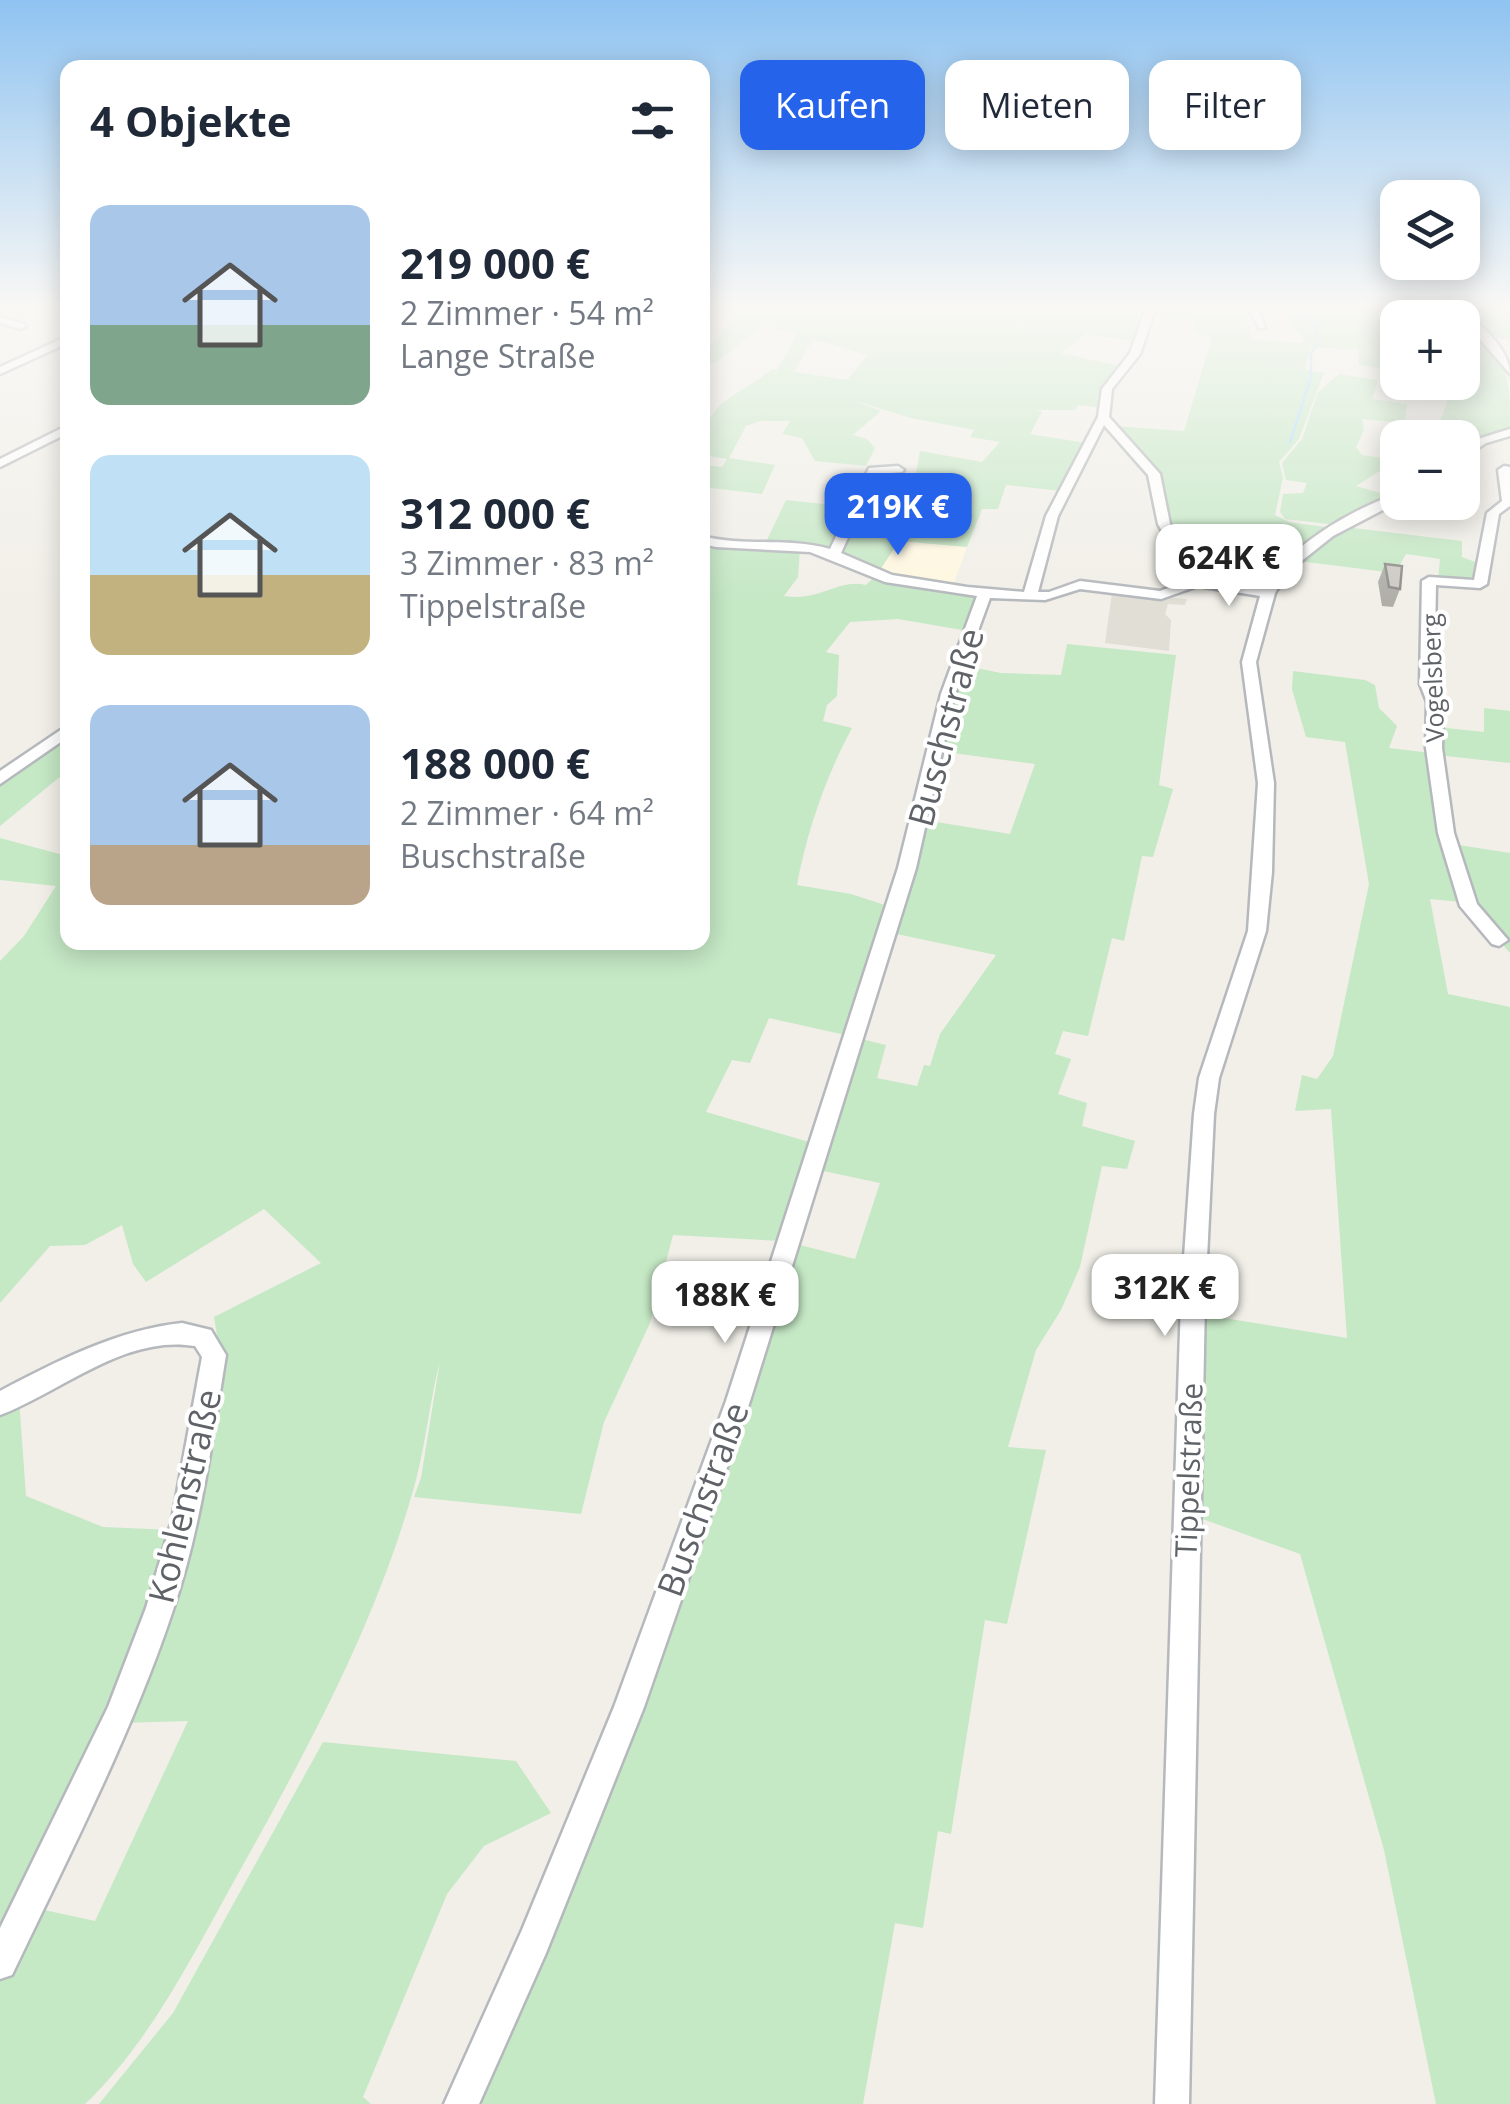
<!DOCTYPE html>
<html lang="de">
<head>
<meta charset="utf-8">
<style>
	:root { --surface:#fff; --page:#f6f6f7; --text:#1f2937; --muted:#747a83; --accent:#2563eb }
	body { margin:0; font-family:"Open Sans",sans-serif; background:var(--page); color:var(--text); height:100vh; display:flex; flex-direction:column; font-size:38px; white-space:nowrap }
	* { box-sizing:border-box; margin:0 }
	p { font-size:32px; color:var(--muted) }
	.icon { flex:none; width:55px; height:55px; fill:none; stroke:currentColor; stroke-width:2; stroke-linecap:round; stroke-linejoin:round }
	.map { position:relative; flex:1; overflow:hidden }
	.sheet { position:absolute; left:60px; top:60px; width:650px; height:890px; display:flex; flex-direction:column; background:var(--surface); border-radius:20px; box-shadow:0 5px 25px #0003 }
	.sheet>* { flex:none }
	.guide { position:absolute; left:740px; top:60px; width:620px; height:90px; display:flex; gap:20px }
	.controls { position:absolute; left:1380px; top:180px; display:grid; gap:20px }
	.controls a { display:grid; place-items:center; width:100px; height:100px; border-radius:20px; background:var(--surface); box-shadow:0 5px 25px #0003; font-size:50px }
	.price { position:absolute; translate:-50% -85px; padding:0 22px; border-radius:20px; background:#fff; color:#222; font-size:32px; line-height:65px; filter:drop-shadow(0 2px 5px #0008) }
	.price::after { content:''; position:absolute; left:50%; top:60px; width:30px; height:22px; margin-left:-15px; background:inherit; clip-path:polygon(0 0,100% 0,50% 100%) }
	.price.active { background:var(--accent); color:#fff }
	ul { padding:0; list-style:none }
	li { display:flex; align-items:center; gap:30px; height:250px; padding:0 30px }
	li span { display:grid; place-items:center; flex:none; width:280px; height:200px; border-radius:20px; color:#555 }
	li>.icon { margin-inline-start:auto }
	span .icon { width:120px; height:120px; fill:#fffc; stroke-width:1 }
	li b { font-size:42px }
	h2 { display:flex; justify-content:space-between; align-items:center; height:120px; padding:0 30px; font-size:42px }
	.tag { padding:0 35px; border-radius:20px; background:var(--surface); box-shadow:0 5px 25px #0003; font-size:35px; line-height:90px }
	.tag.active { background:var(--accent); color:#fff }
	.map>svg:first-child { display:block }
</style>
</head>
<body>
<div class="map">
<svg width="1510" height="2104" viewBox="0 0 1510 2104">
	<rect width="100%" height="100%" fill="#f1efe8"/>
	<polygon fill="#fef7e0" points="899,541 967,547 953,586 878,573"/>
	<polygon fill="#e1ded6" points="1112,593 1187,599 1185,605 1168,604 1165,614 1171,620 1169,651 1105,643"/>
	<g fill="#c5e8c5" fill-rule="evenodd">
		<path d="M719 305H1150L1137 342 1085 334 1061 353 1124 367 1103 395H1098L1097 399 1103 400V408L1078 405 1075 410H1036L1042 412 1030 434 1086 443 1061 491 1006 485 998 509H982L967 547 899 541 878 573 837 552 867 487 914 492 926 475 916 473 920 451 982 462 1000 442 970 437 974 430 911 418 852 400 881 411 853 435 867 439 875 448 866 466 815 461 802 438 782 434 790 421H760L746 426 729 458 775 465 762 494 703 487V465L722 467 727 459 703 455C703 399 734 400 772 369L777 370 797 334 763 326 716 362 703 365V354L734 318 714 308ZM813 339 867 355V356L847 380 794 372Z"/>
		<polygon points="1154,305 1250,305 1252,309 1245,310 1252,340 1303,343 1303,336 1293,329 1283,309 1255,309 1254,305 1370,305 1375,319 1397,324 1397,370 1359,365 1359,350 1310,347 1305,370 1324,373 1299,439 1279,462 1283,477 1275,515 1289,522 1333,528 1272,564 1260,578 1268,580 1253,587 1202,579 1170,529 1161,481 1115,426 1184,431 1212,338 1196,333 1194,319 1151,317"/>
		<polygon points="1460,305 1510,305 1510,341 1482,335 1457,309"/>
		<path d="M1463 325 1469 326C1510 369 1510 371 1510 430L1463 448 1462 438H1429L1439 424 1453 386 1451 383 1462 382Z"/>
		<polygon points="1339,374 1378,380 1372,399 1407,404 1405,423 1362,419 1364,430 1356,447 1362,455 1397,460 1356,486 1394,497 1337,525 1285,519 1280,512 1283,494 1303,493 1307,483 1286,480 1282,463 1302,439 1318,392"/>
		<polygon points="786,500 853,507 831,551 766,542"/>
		<polygon points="1345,527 1462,541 1462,557 1483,565 1480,581 1438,580 1440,559 1406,554 1395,573 1298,561"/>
		<path d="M703 543 726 548 800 549 798 577 784 596C819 602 839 578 866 585L874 577 980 592 968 631 898 619 850 622 826 652 839 655 837 696 827 705 823 721 852 728C826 776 807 831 797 885L851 894 891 907 850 1036 769 1018 750 1063 732 1060 706 1112 816 1144 781 1241 673 1235 650 1323 604 1422 581 1514 414 1497 421 1478 440 1361C430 1400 426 1441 416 1480 376 1627 302 1759 228 1892 187 1966 147 2045 85 2104H0V1972L35 1908 95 1921 188 1721 121 1723 220 1353 214 1317 321 1263 264 1209 146 1282 133 1264 122 1225 85 1245 50 1246 0 1303V961L24 936 56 886 0 880V838L67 856 68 942H702Z"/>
		<polygon points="1067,644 1176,655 1159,785 1173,789 1153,857 1142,856 1124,941 1112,938 1088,1036 1063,1031 1055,1054 1071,1059 1058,1094 1087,1103 1082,1126 1135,1141 1127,1169 1102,1166 1080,1267 1061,1310 1036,1350 1008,1447 1046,1450 1007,1624 985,1620 951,1834 938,1831 923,1928 895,1923 863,2104 460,2104 625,1761 788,1242 855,1259 880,1183 814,1169 857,1038 886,1045 877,1078 917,1086 924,1065 930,1066 940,1034 996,955 892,933 924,820 1010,834 1035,764 938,751 961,665 1001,673 1061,675"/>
		<polygon points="1293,671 1365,680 1375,685 1379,708 1397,726 1389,748 1431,753 1462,902 1430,899 1448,994 1510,1007 1510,2104 1436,2104 1384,1850 1300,1554 1197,1517 1199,1314 1347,1338 1331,1109 1295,1111 1302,1075 1317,1079 1333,1056 1369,884 1345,742 1306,737 1292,689"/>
		<polygon points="1484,708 1510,711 1510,763 1437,755 1436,727 1484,732"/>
		<polygon points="67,731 67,771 0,826 0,781"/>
		<polygon points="1452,844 1510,853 1510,953 1477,914"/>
		<polygon points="19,1399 26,1496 103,1527 173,1530 134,1663 0,1955 0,1410"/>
		<polygon points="323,1742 516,1761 551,1813 484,1846 447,1894 363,2097 371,2104 99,2104 173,2013"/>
	</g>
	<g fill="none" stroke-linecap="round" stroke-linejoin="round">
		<polyline stroke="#aadaff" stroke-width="2.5" points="1290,442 1311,377 1311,353 1319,342 1306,305"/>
		<defs>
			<g id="minor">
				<path d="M1147 305H1157L1140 354 1112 389 1109 417 1160 474 1170 524 1202 579 1264 588C1293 543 1348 512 1398 493V502L1333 536 1289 571 1275 593 1256 662 1274 783 1272 872 1266 931 1219 1078 1214 1114 1205 1300 1189 2104H1155L1181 1300 1194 1114 1199 1078 1248 931 1258 783 1242 662 1260 596 1198 586 1161 599 1080 589 1045 600 990 598 955 694 916 868 750 1401 644 1707 546 1953 479 2104H444L522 1930 614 1707 726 1401 898 868 941 694 977 596 885 582 810 552 716 547 702 544V536C745 547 788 537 830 549L869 468 898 466 904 470 902 472 877 474 841 553 892 575 967 587 1024 592 1046 516 1098 417 1102 389 1130 353ZM1104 425 1148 475 1158 524 1189 580 1160 591 1080 581 1049 592H1038L1058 516Z"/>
				<polygon points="1247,305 1257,305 1265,328 1259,328"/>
				<path d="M1436 305C1465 305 1510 345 1510 374L1462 318Z"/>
				<polygon points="0,317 24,324 26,326 21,329 0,323"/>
				<polygon points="68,336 68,343 0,374 0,367"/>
				<polygon points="68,425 68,433 0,467 0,459"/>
				<polygon points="1510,429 1510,436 1486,443 1462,459 1462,450 1478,439"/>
				<polygon points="1504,466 1510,467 1510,506 1499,514 1487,584 1480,588 1436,585 1434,684 1443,702 1442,748 1454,833 1477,904 1508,940 1499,946 1492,944 1460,906 1438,833 1426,748 1427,702 1420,684 1422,581 1429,577 1474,580 1487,513 1502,501 1498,470"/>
				<polygon points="68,725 68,737 0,784 0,771"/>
				<path d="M182 1323 211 1330 226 1355C212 1441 201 1528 173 1610 131 1736 69 1855 12 1975L0 1979V1928L108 1707 146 1608 172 1520 202 1357 195 1346C125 1334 61 1392 0 1415V1391C57 1361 117 1330 182 1323Z"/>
			</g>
		</defs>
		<use href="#minor" stroke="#b5b8bc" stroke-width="5"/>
		<use href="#minor" fill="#fff" fill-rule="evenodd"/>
	</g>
	<polygon fill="#afaea9" points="1385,564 1400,589 1393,607 1382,606 1378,582"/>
	<polygon fill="#cccac5" stroke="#8f8d8a" stroke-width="2.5" points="1385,564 1402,566 1400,589 1389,587"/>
	<linearGradient id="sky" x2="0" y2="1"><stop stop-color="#8fc3f1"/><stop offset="0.51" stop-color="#f9f8f5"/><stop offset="1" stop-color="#f9f8f5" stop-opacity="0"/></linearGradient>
	<rect width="1510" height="600" fill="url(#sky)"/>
	<g text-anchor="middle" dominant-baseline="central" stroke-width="8" stroke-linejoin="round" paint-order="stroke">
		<g font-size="25" fill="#5f6368" stroke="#fff">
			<text transform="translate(1432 678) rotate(-92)">Vogelsberg</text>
		</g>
		<g font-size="30" fill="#5f6368" stroke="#fff">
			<text transform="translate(1188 1470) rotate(-88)">Tippelstraße</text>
		</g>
		<g font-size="35" fill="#5f6368" stroke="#fff">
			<text transform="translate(945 727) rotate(-75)">Buschstraße</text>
			<text transform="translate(184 1496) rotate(-77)">Kohlenstraße</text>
			<text transform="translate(702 1499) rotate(-70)">Buschstraße</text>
		</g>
	</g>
</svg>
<div class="controls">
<a><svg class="icon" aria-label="layers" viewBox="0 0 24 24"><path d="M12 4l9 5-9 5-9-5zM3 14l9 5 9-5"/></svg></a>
<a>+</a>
<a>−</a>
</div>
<b class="price active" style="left:898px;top:558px">219K €</b>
<b class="price" style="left:1229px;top:609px">624K €</b>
<b class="price" style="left:1165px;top:1339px">312K €</b>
<b class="price" style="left:725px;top:1346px">188K €</b>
<div class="guide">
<a class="tag active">Kaufen</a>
<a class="tag">Mieten</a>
<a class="tag">Filter</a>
</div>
<section class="sheet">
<h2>4 Objekte<svg class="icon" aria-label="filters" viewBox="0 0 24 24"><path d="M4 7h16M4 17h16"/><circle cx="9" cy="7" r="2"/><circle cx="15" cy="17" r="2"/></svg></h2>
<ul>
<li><span style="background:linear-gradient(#a9c7e8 60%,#7fa58c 0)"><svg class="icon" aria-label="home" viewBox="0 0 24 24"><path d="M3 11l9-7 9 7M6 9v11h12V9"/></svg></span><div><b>219 000 €</b><p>2 Zimmer · 54 m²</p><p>Lange Straße</p></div></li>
<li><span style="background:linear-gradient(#bfe0f5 60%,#c2b280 0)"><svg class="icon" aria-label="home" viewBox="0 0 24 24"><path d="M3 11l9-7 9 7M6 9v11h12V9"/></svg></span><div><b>312 000 €</b><p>3 Zimmer · 83 m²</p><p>Tippelstraße</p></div></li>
<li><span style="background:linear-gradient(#a9c7e8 70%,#b9a48a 0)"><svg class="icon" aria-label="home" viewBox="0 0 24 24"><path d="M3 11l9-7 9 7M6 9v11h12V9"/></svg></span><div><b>188 000 €</b><p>2 Zimmer · 64 m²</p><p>Buschstraße</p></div></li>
</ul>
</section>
</div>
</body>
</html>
